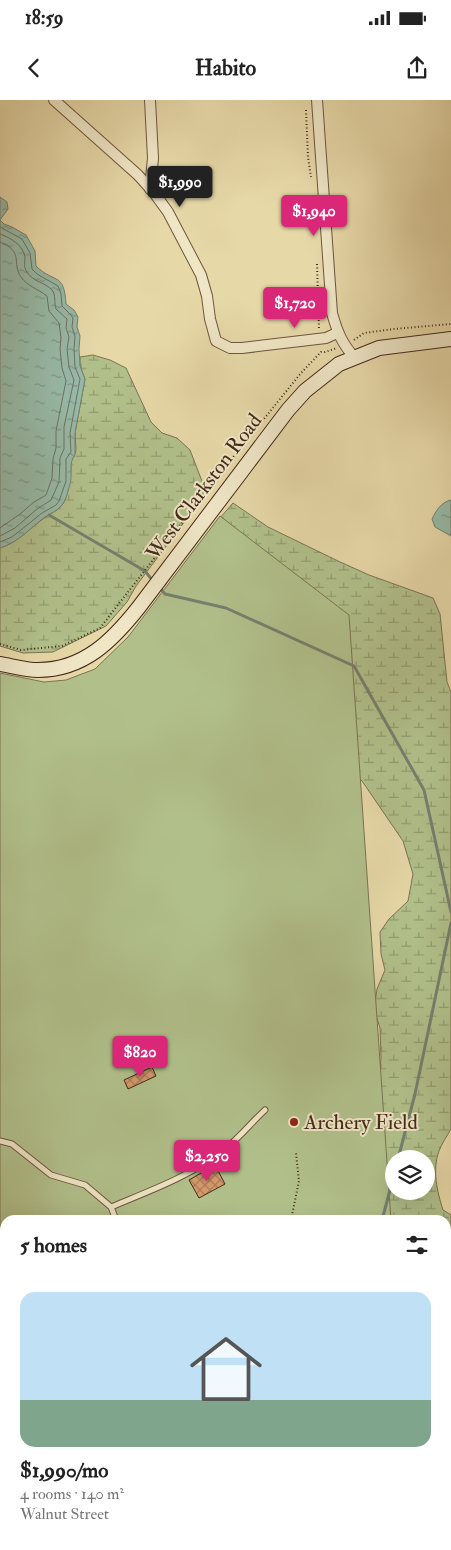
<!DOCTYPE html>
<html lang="en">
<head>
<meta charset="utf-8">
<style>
	:root { --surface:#fff; --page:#f2f2f2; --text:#222; --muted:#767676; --accent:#db2777 }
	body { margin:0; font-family:"IM FELL Double Pica",serif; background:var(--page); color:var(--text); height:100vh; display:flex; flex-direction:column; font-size:19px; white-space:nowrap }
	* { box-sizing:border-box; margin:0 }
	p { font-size:16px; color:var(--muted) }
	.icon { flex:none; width:28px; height:28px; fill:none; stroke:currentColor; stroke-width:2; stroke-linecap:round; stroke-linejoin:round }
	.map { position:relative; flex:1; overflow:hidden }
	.details { position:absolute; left:0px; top:1115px; width:451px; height:335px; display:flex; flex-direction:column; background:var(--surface); border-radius:15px 15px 0 0; box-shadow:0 5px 20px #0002 }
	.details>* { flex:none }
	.fabs { position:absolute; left:385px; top:1050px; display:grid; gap:10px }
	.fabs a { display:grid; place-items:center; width:50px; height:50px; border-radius:50%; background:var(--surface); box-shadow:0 5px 20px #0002; font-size:25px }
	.price { position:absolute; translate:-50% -42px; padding:0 11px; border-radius:5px; background:var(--accent); color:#fff; font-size:16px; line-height:32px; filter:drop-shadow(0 1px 2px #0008) }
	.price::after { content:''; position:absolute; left:50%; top:30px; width:15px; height:11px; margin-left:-8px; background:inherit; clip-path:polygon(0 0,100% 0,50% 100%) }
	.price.current { background:#222; color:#fff }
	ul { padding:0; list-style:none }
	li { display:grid; align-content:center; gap:10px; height:265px; padding:0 20px }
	li span { display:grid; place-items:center; height:155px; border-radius:15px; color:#555 }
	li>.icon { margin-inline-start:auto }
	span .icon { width:90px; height:90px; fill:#fffc; stroke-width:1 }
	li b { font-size:21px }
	h2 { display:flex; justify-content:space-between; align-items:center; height:60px; padding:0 20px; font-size:21px }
	.status { display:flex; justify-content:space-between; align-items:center; height:35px; padding:0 25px; background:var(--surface); direction:ltr }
	.status svg { height:14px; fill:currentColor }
	header { display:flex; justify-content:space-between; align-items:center; height:65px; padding:0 20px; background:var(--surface); font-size:22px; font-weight:700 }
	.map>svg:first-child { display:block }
</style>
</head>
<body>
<div class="status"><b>18:59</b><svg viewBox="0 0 49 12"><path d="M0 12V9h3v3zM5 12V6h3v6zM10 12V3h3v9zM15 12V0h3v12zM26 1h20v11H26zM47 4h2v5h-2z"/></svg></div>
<header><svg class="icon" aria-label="back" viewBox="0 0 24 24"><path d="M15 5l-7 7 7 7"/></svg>Habito<svg class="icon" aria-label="share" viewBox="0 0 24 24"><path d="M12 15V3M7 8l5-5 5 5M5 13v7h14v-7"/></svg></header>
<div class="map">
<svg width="451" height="1450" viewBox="0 0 451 1450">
	<defs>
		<pattern id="wetland-marsh" width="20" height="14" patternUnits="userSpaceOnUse" patternTransform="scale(1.25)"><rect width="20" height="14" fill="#b1c08b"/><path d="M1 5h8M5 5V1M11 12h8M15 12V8" fill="none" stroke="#929c71"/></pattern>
		<pattern id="water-ripples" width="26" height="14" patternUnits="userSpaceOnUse" patternTransform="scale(1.25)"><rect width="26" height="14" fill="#97baa8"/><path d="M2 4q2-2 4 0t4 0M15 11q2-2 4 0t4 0" fill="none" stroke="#7d9788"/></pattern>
		<pattern id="building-cross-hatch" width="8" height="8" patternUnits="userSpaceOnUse" patternTransform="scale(1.25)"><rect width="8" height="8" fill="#d3996b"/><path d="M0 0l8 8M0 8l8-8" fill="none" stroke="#ad7d57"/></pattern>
	</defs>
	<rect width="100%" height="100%" fill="#e7d8a8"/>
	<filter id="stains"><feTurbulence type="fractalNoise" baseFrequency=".004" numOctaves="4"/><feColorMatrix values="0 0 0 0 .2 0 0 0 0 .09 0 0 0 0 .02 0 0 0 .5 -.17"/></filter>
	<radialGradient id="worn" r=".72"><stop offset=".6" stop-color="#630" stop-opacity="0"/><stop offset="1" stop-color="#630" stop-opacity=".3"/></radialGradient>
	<g fill="url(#wetland-marsh)" stroke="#7a7452" fill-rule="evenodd">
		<path d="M93 255 110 260 126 268 151 322 162 333 177 338 190 350 205 389 198 404 136 486 127 502 106 526 53 552 23 553 0 546V448C19 442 30 427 46 417 52 412 60 410 64 402 70 388 71 375 71 360L74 357 76 350 75 333 85 279 80 266V257Z"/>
		<path d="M233 403 268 427 338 461 369 475 433 498 440 514 447 582 451 592V1029C447 1036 442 1043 439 1051 432 1070 437 1091 443 1110L451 1115V1450H243L244 1445H446V1120H358L378 989 381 958 380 928 374 909 377 889 385 870 381 854 380 832 389 819 408 801 413 774 403 741 362 681 345 664 116 558 213 426ZM394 1059H426V1091H394Z"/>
	</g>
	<polygon fill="#b1c08b" stroke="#7a7452" points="220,416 349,515 391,1120 5,1120 5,1445 413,1445 413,1450 0,1450 0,573 44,582 66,580 95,569 128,537"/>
	<g fill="url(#water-ripples)" stroke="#76806f">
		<polygon points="0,97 7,102 8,109 0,120"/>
		<path d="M0 120 4 124 12 127 26 135 35 151 36 166C54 184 64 171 66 204L74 210 78 217 77 227 80 236 79 249 80 266 85 279 75 333V355C68 363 73 374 70 384 68 391 66 401 61 406 57 411 51 413 45 417 30 428 19 442 0 448Z"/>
		<path d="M451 400V436L435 427 432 419C436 411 441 402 451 400Z"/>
	</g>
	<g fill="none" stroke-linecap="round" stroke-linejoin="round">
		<g stroke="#6e7260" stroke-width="1">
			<polyline points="0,127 22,139 30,153 32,169 37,174 58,186 61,194 62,206 70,214 73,218 72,227 75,236 74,249 75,267 80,279 70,333 71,352 66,359 66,381 59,401 56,405 42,413 12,437 0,442"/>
			<path d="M0 134C11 138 23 145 25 157 25 162 23 167 27 172 33 182 45 182 52 190 56 195 54 203 56 209L67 219 66 228 69 237 67 249 69 267 74 280 64 327V349L60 358 59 382 51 400 37 409 15 428 0 436"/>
			<path d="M0 142C25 152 11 163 21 177 27 186 38 189 47 196L49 211 59 223 61 238 60 249 62 268 66 281 56 331V348L53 359 52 378 46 395 34 402 20 414 0 428"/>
		</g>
		<g stroke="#76806f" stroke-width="3">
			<polyline points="49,415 145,471 153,481"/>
			<polyline points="159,487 165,494 226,508 354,566 424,690 451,812"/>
			<polyline points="398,1059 415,994 451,823"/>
			<polyline points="382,1120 394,1075"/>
			<polyline points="446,1203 451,1203"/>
			<polyline points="319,1445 320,1450"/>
		</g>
	</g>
	<g fill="url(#building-cross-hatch)" stroke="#442919">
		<polygon points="152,967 156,976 128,989 124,980"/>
		<polygon points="215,1065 225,1084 199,1098 189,1080"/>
	</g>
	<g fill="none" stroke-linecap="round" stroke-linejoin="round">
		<defs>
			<g id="service">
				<polyline points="0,1041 12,1044 51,1075 85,1085 111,1107 116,1120"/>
				<path d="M111 1107C149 1091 191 1076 224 1050 239 1038 251 1023 265 1010"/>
				<polyline points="0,1374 5,1370"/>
			</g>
			<g id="minor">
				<polyline points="54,0 138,75 155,94 168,112 201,175 207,196 210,219 216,241 230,248 242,248 326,238 337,233"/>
				<path d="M317 0 332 213C337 231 342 244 355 258"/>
				<polyline points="150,89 153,58 150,0"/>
			</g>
			<path id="secondary" d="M0 564C12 566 26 570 38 570 84 570 113 540 139 507L288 310 305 291 339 264 379 248 451 239"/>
		</defs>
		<use href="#service" stroke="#6d553d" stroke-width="7"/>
		<use href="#minor" stroke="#6d553d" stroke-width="12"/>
		<use href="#secondary" stroke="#442919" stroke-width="16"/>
		<g stroke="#442919" stroke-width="2" stroke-dasharray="1 2.5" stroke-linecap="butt">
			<polyline points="306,10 308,57 311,77"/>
			<polyline points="317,164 319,230"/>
			<polyline points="354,240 364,233 394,229 451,224"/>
			<polyline points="0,544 21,550 62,546 100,528 230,361 301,273 321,252 325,252 337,248"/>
			<polyline points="291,1120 299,1081 296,1053"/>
		</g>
		<use href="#service" stroke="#efe6c6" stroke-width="5"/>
		<use href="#minor" stroke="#efe6c6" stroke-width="10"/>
		<use href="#secondary" stroke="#efe6c6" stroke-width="14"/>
	</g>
	<circle fill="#8f2418" stroke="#efe6c6" stroke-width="2" cx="294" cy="1022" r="5"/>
	<g text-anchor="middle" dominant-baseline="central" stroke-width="4" stroke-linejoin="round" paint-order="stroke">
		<g font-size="21" fill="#442919" stroke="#efe6c6">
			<text transform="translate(204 387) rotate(-53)">West Clarkston Road</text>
		</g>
		<g font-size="21" fill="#442919" stroke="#efe6c6" text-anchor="start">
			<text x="304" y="1022">Archery Field</text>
		</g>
	</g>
	<rect width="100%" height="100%" filter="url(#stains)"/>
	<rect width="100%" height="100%" fill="url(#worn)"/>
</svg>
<div class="fabs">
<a><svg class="icon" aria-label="layers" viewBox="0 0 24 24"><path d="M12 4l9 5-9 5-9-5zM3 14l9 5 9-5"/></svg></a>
</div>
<b class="price current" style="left:180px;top:108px">$1,990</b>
<b class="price" style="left:314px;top:137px">$1,940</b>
<b class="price" style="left:295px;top:229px">$1,720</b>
<b class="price" style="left:140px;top:978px">$820</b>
<b class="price" style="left:207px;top:1082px">$2,250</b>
<section class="details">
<h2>5 homes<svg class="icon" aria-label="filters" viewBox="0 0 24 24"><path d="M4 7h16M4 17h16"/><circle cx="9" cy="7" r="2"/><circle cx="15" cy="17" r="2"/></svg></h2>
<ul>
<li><span style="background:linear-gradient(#bfe0f5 70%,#7fa58c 0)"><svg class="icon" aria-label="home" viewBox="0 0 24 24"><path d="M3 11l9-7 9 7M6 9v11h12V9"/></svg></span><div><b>$1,990/mo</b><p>4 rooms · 140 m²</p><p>Walnut Street</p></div></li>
</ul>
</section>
</div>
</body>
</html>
